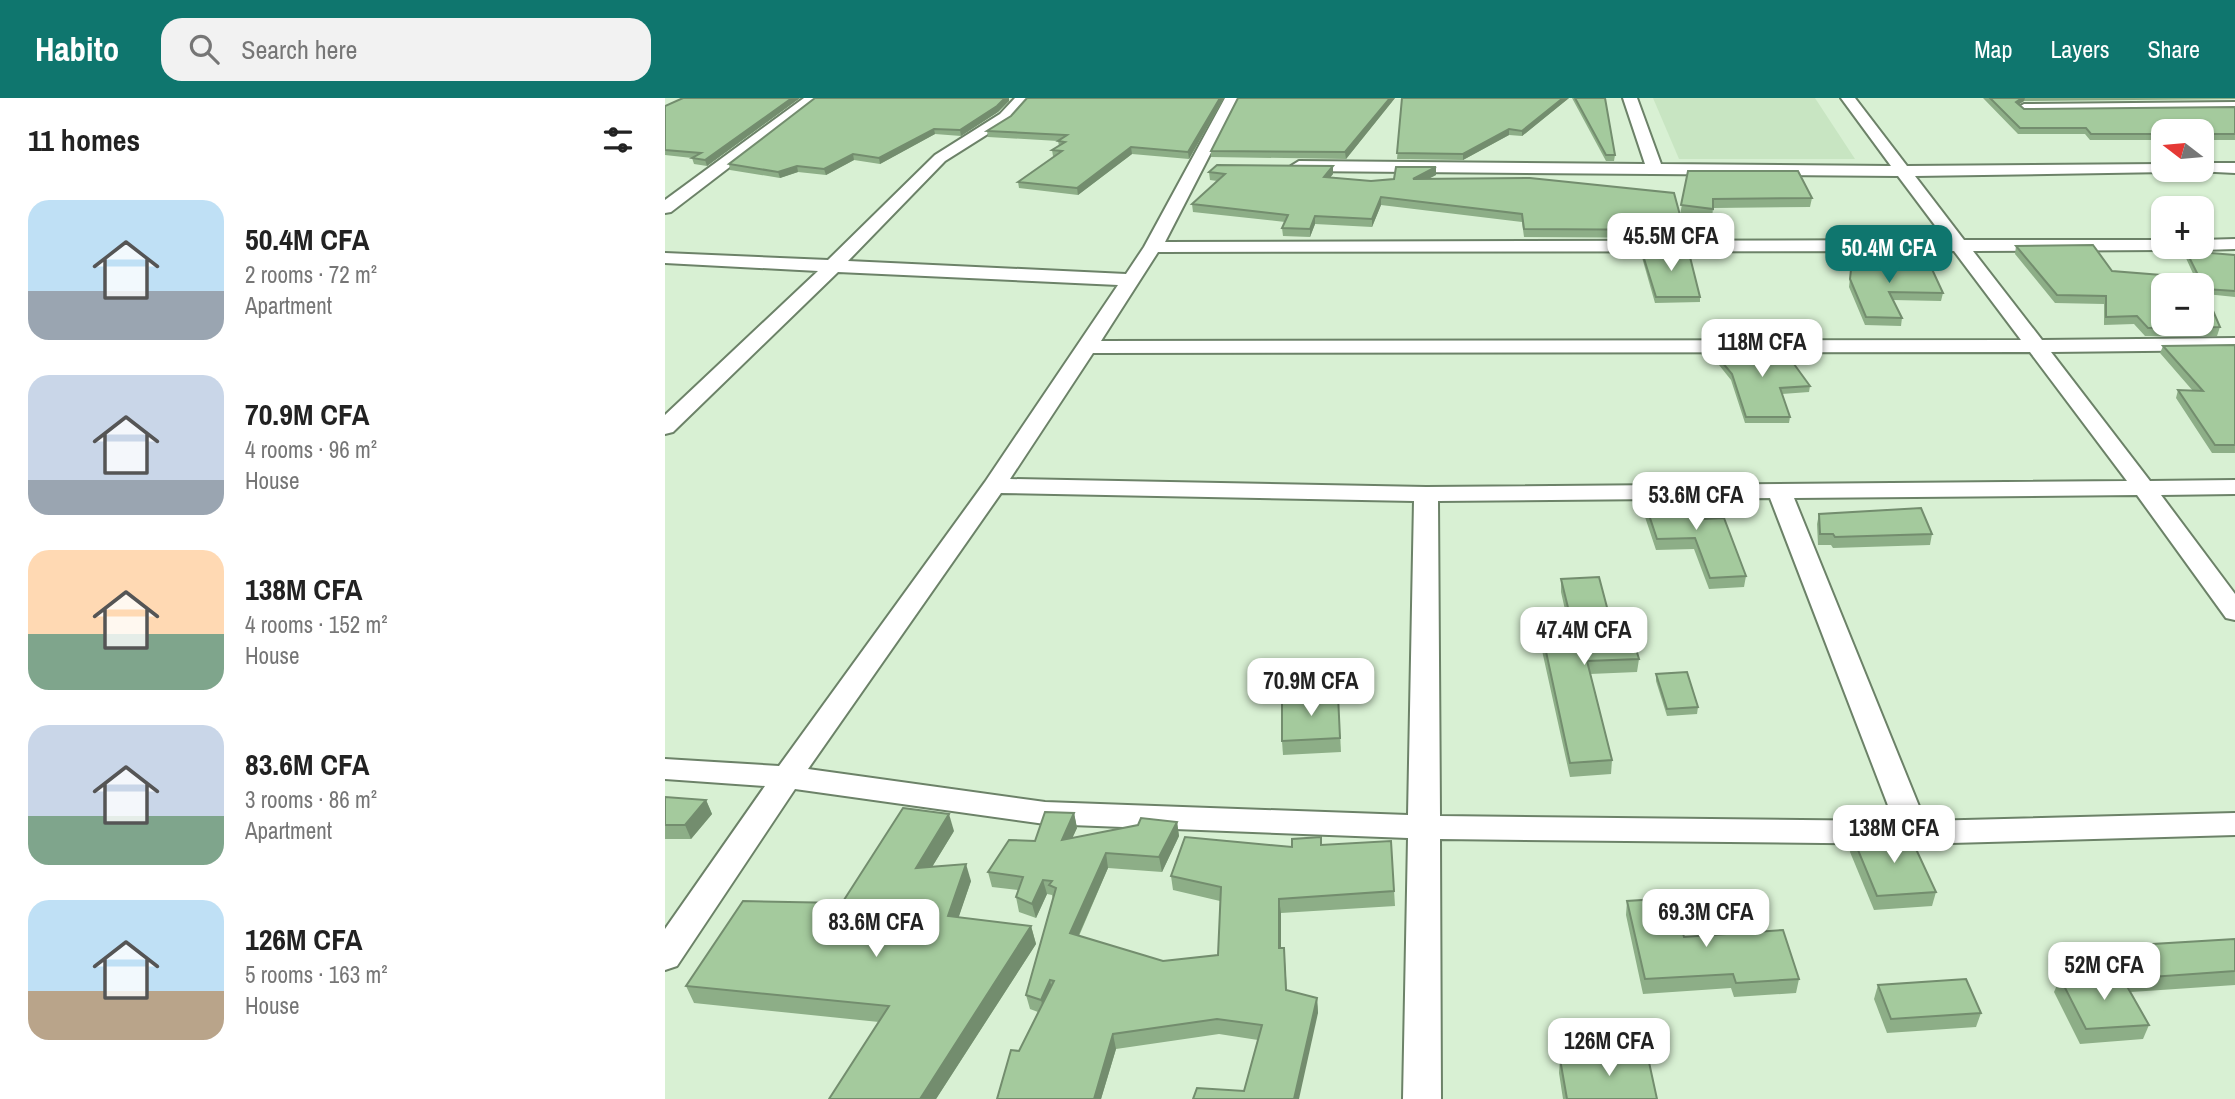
<!DOCTYPE html>
<html lang="en">
<head>
<meta charset="utf-8">
<style>
	:root { --surface:#fff; --page:#f2f2f2; --text:#222; --muted:#767676; --accent:#0f766e }
	body { margin:0; font-family:"Archivo Narrow",sans-serif; background:var(--page); color:var(--text); height:100vh; display:flex; flex-direction:column; font-size:26px; white-space:nowrap }
	* { box-sizing:border-box; margin:0 }
	p { font-size:23px; color:var(--muted) }
	.icon { flex:none; width:38px; height:38px; fill:none; stroke:currentColor; stroke-width:2; stroke-linecap:round; stroke-linejoin:round }
	.map { position:relative; flex:1; overflow:hidden }
	.side { display:flex; flex-direction:column; background:var(--surface); width:665px }
	.side>* { flex:none }
	.needle { width:46px; rotate:286deg }
	.controls { position:absolute; left:1486px; top:21px; display:grid; gap:14px }
	.controls a { display:grid; place-items:center; width:63px; height:63px; border-radius:14px; background:var(--surface); box-shadow:0 2px 5px #0004; font-size:35px }
	.price { position:absolute; translate:-50% -60px; padding:0 16px; border-radius:14px; background:#fff; color:#222; font-size:23px; line-height:46px; filter:drop-shadow(0 2px 4px #0008) }
	.price::after { content:''; position:absolute; left:50%; top:42px; width:21px; height:16px; margin-left:-10px; background:inherit; clip-path:polygon(0 0,100% 0,50% 100%) }
	.price.current { background:var(--accent); color:#fff }
	ul { padding:0; list-style:none }
	li { display:flex; align-items:center; gap:21px; height:175px; padding:0 28px }
	li span { display:grid; place-items:center; flex:none; width:196px; height:140px; border-radius:21px; color:#555 }
	li>.icon { margin-inline-start:auto }
	span .icon { width:84px; height:84px; fill:#fffc; stroke-width:1 }
	li b { font-size:30px }
	h2 { display:flex; justify-content:space-between; align-items:center; height:84px; padding:0 28px; font-size:30px }
	header { display:flex; align-items:center; gap:42px; box-sizing:border-box; height:98px; padding:0 35px; background:var(--accent); color:#fff }
	header strong { font-size:33px }
	nav { display:flex; gap:38px; margin-inline-start:auto; font-size:24px }
	.search { width:490px; height:63px; background:var(--page); display:flex; align-items:center; gap:18px; box-sizing:border-box; padding:0 24px; border-radius:21px; color:var(--muted); font-size:26px }
	main { display:flex; flex:1; min-height:0 }
	.map>svg:first-child { display:block }
</style>
</head>
<body>
<header>
<strong>Habito</strong>
<div class="search"><svg class="icon" aria-label="search" viewBox="0 0 24 24"><circle cx="10" cy="10" r="6"/><path d="M15 15l6 6"/></svg>Search here</div>
<nav><a>Map</a><a>Layers</a><a>Share</a></nav>
</header>
<main>
<section class="side">
<h2>11 homes<svg class="icon" aria-label="filters" viewBox="0 0 24 24"><path d="M4 7h16M4 17h16"/><circle cx="9" cy="7" r="2"/><circle cx="15" cy="17" r="2"/></svg></h2>
<ul>
<li><span style="background:linear-gradient(#bfe0f5 65%,#9aa5b1 0)"><svg class="icon" aria-label="home" viewBox="0 0 24 24"><path d="M3 11l9-7 9 7M6 9v11h12V9"/></svg></span><div><b>50.4M CFA</b><p>2 rooms · 72 m²</p><p>Apartment</p></div></li>
<li><span style="background:linear-gradient(#c9d6e8 75%,#9aa5b1 0)"><svg class="icon" aria-label="home" viewBox="0 0 24 24"><path d="M3 11l9-7 9 7M6 9v11h12V9"/></svg></span><div><b>70.9M CFA</b><p>4 rooms · 96 m²</p><p>House</p></div></li>
<li><span style="background:linear-gradient(#ffd9b3 60%,#7fa58c 0)"><svg class="icon" aria-label="home" viewBox="0 0 24 24"><path d="M3 11l9-7 9 7M6 9v11h12V9"/></svg></span><div><b>138M CFA</b><p>4 rooms · 152 m²</p><p>House</p></div></li>
<li><span style="background:linear-gradient(#c9d6e8 65%,#7fa58c 0)"><svg class="icon" aria-label="home" viewBox="0 0 24 24"><path d="M3 11l9-7 9 7M6 9v11h12V9"/></svg></span><div><b>83.6M CFA</b><p>3 rooms · 86 m²</p><p>Apartment</p></div></li>
<li><span style="background:linear-gradient(#bfe0f5 65%,#b9a48a 0)"><svg class="icon" aria-label="home" viewBox="0 0 24 24"><path d="M3 11l9-7 9 7M6 9v11h12V9"/></svg></span><div><b>126M CFA</b><p>5 rooms · 163 m²</p><p>House</p></div></li>
</ul>
</section>
<div class="map">
<svg width="1570" height="1001" viewBox="0 0 1570 1001">
	<rect width="100%" height="100%" fill="#d8f0d3"/>
	<polygon fill="#c8e5c2" points="988,0 1150,0 1190,61 1014,61"/>
	<g fill="none" stroke-linecap="round" stroke-linejoin="round">
		<defs>
			<g id="street">
				<polygon points="139,0 155,0 6,114 0,115 0,102"/>
				<path d="M350 0H365L345 22 280 63 183 163 461 176 479 149 560 0H574L500 144 1281 142 1233 78 634 73 626 68 634 63 980 66 958 0H972L996 66 1226 68 1176 0H1190L1242 68 1498 66V72H1505L1504 74 1250 78 1299 142H1498V149H1506L1498 152 1308 153 1377 242 1570 240V252L1386 254 1485 383 1570 382V396L1496 397 1570 496V522L1561 520 1472 397 1129 400 1260 723 1570 715V737L1249 746 775 741 776 1001H738L743 740 380 726 130 691 12 868 0 872V831L100 688 0 681V661L114 668 320 384 453 187 173 174 8 334 0 336V317L153 173 0 165V155L163 162 270 57 335 16ZM1289 153 1356 242 436 243 493 154ZM1365 254 1462 383 761 389 345 381 428 255ZM336 395 749 403 743 717 380 704 143 671ZM1105 400 1229 723 775 718 773 403Z"/>
				<polygon points="1570,4 1570,12 1359,14 1352,10 1359,6"/>
				<polygon points="1536,65 1570,65 1570,75 1530,73 1536,72"/>
				<polygon points="1570,141 1570,151 1536,152 1528,149 1536,149 1536,142"/>
			</g>
		</defs>
		<use href="#street" stroke="#6c8268" stroke-width="4"/>
		<use href="#street" fill="#fff" fill-rule="evenodd"/>
	</g>
	<g fill="#8dae87">
		<polygon points="18,0 135,0 42,68 29,66 27,60 0,57 0,8"/>
		<polygon points="150,0 344,0 344,3 333,14 296,38 270,36 215,66 189,62 161,77 133,74 115,80 65,72 64,66"/>
		<polygon points="362,0 559,0 524,61 467,56 413,97 354,90 353,84 390,59 388,58 387,52 394,48 393,43 323,39 322,33 346,18"/>
		<polygon points="573,0 730,0 681,61 546,59 546,53"/>
		<polygon points="737,0 904,0 857,38 844,37 798,62 732,61"/>
		<polygon points="907,0 940,0 950,57 949,63 941,63"/>
		<polygon points="1318,0 1570,0 1570,1 1359,3 1354,6 1359,11 1570,9 1570,42 1536,42 1536,33 1498,33 1498,42 1425,42 1420,36 1353,36"/>
		<polygon points="1023,73 1147,100 1145,109 1048,110 1047,121 1015,117"/>
		<polygon points="544,74 668,76 665,79 706,83 729,81 771,77 762,81 1019,132 1018,140 859,139 857,124 716,107 707,129 650,126 645,139 618,138 617,130 620,124 528,114 527,106 552,83 545,82"/>
		<polygon points="1351,148 1447,173 1530,180 1520,158 1521,153 1570,157 1570,199 1541,196 1555,229 1552,238 1480,238 1469,226 1439,227 1439,206 1390,205 1350,156"/>
		<polygon points="976,151 1035,199 1035,204 990,205 976,156"/>
		<polygon points="1187,162 1278,195 1276,203 1228,202 1237,220 1236,228 1200,227 1184,189"/>
		<polygon points="1570,247 1570,355 1547,355 1511,300 1513,292 1528,293 1495,255 1498,248"/>
		<polygon points="1046,251 1145,288 1144,294 1117,296 1125,319 1124,325 1080,325 1066,282 1046,257"/>
		<polygon points="978,399 1039,421 1081,478 1079,489 1044,491 1029,451 991,452 977,410"/>
		<polygon points="1154,416 1267,436 1265,447 1168,450 1166,447 1153,447 1152,426"/>
		<polygon points="896,481 948,532 974,561 972,574 925,576 947,662 946,676 905,679 876,548 877,535 905,534 896,494"/>
		<polygon points="991,576 1033,609 1032,616 1002,618 991,583"/>
		<polygon points="673,597 676,654 618,657 617,643"/>
		<polygon points="0,699 41,702 47,716 26,741 0,741"/>
		<polygon points="409,715 412,730 407,740 512,724 514,738 497,774 443,770 414,838 498,863 553,857 555,803 508,792 506,778 627,749 726,743 730,808 616,815 616,850 619,850 622,892 652,900 653,915 579,993 593,942 554,936 451,951 436,1001 332,1001 354,953 373,914 365,911 361,897 388,801 387,797 382,796 371,820 354,814 351,799 353,792 327,789 323,774 370,743"/>
		<polygon points="289,733 267,769 306,783 293,820 366,828 371,846 271,1001 164,1001 214,924 29,905 21,888 177,805"/>
		<polygon points="1188,740 1271,794 1267,808 1209,812 1185,754"/>
		<polygon points="962,803 1019,839 1134,881 1131,895 1069,899 1066,890 978,896 961,817"/>
		<polygon points="1570,841 1570,887 1466,894 1449,863 1455,848"/>
		<polygon points="1395,880 1484,927 1478,941 1415,946 1389,894"/>
		<polygon points="1213,887 1316,915 1311,929 1222,935 1209,901"/>
		<polygon points="895,961 992,1001 898,1001 894,975"/>
	</g>
	<g fill="#738d6e">
		<polygon points="127,0 135,0 42,68 40,62"/>
		<polygon points="340,0 344,0 344,3 333,14 296,38 295,32"/>
		<polygon points="555,0 559,0 524,61 523,54"/>
		<polygon points="725,0 730,0 681,61 680,54"/>
		<polygon points="898,0 904,0 857,38 857,33"/>
		<polygon points="1357,0 1360,0 1359,3 1350,9 1351,4"/>
		<polygon points="269,31 270,36 215,66 214,60"/>
		<polygon points="844,31 844,37 798,62 798,56"/>
		<polygon points="466,49 467,56 413,97 412,90"/>
		<polygon points="188,56 189,62 161,77 159,71"/>
		<polygon points="132,68 133,74 115,80 113,74"/>
		<polygon points="668,68 668,76 659,87 659,79"/>
		<polygon points="771,69 771,77 748,89 748,81"/>
		<polygon points="716,99 716,107 707,129 707,121"/>
		<polygon points="650,118 650,126 645,139 645,131"/>
		<polygon points="41,702 47,716 26,741 20,727"/>
		<polygon points="409,715 412,730 400,756 397,742"/>
		<polygon points="284,716 289,733 256,787 251,770"/>
		<polygon points="512,724 514,738 497,774 494,759"/>
		<polygon points="441,755 443,770 408,850 405,835"/>
		<polygon points="301,766 306,783 288,836 283,818"/>
		<polygon points="378,782 382,796 371,820 367,806"/>
		<polygon points="614,801 616,815 616,865 614,850"/>
		<polygon points="366,828 371,846 271,1001 255,1001"/>
		<polygon points="385,882 388,897 380,917 376,902"/>
		<polygon points="652,900 653,915 634,1001 629,1001"/>
		<polygon points="448,936 451,951 436,1001 429,1001"/>
	</g>
	<g fill="#a4ca9d" stroke="#738d6e" stroke-width="2" fill-rule="evenodd">
		<polygon points="18,0 127,0 40,62 27,60 36,55 0,52 0,8"/>
		<polygon points="150,0 340,0 332,8 295,32 269,31 214,60 188,56 159,71 132,68 113,74 64,66"/>
		<polygon points="362,0 555,0 523,54 466,49 412,90 353,84 397,53 387,52 400,44 393,43 402,37 322,33 346,18"/>
		<polygon points="573,0 725,0 680,54 546,53"/>
		<polygon points="737,0 898,0 857,33 844,31 798,56 732,55"/>
		<polygon points="910,0 940,0 950,57 941,57"/>
		<polygon points="1325,0 1357,0 1351,4 1359,11 1570,9 1570,36 1536,36 1536,33 1498,33 1498,36 1426,36 1421,30 1355,30"/>
		<polygon points="552,67 668,68 659,79 706,83 729,81 731,69 771,69 748,81 865,80 1009,95 1019,132 859,131 857,116 716,99 707,121 650,118 645,131 617,130 623,117 527,106 560,76 544,74"/>
		<polygon points="1023,73 1133,73 1147,100 1048,101 1048,111 1016,107"/>
		<path d="M1428 147 1447 173 1534 180 1555 229 1483 230 1472 218 1441 219V198L1392 197 1351 148ZM1498 187H1536V226H1498Z"/>
		<polygon points="976,151 1023,151 1035,199 991,199"/>
		<polygon points="1521,153 1570,157 1570,193 1540,191"/>
		<polygon points="1187,162 1266,169 1278,195 1224,194 1237,220 1201,219 1185,181"/>
		<polygon points="1570,247 1570,347 1550,347 1513,292 1538,293 1498,248"/>
		<polygon points="1046,251 1118,251 1145,288 1115,290 1125,319 1081,319 1067,276"/>
		<polygon points="1030,397 1039,421 1059,420 1081,478 1045,480 1030,440 992,441 978,399"/>
		<polygon points="1256,410 1267,436 1170,439 1168,436 1155,436 1154,416"/>
		<polygon points="934,479 948,532 965,531 974,561 922,563 947,662 905,665 877,535 909,534 896,481"/>
		<polygon points="1022,574 1033,609 1002,611 991,576"/>
		<polygon points="673,597 675,640 617,643 617,600"/>
		<polygon points="0,699 41,702 20,727 0,727"/>
		<polygon points="238,710 284,716 251,770 301,766 283,818 366,828 255,1001 164,1001 224,908 21,888 78,803 177,805"/>
		<polygon points="380,714 409,715 397,742 473,727 476,720 512,724 494,759 441,755 405,835 498,863 553,857 556,789 506,778 520,739 627,749 627,741 656,739 656,747 726,743 729,793 614,801 614,850 619,850 621,892 652,900 629,1001 528,1001 532,990 579,993 597,927 552,921 448,936 429,1001 332,1001 346,952 354,953 389,883 385,882 376,902 361,897 391,790 384,787 387,783 378,782 367,806 351,799 358,779 323,774 344,742 370,743"/>
		<polygon points="1244,736 1271,794 1212,798 1188,740"/>
		<polygon points="1008,800 1019,839 1118,832 1134,881 1071,885 1068,876 980,881 962,803"/>
		<polygon points="1570,841 1570,873 1472,880 1455,848"/>
		<polygon points="1455,876 1484,927 1421,931 1395,880"/>
		<polygon points="1301,881 1316,915 1226,921 1213,887"/>
		<polygon points="982,955 992,1001 902,1001 895,961"/>
	</g>
</svg>
<div class="controls">
<a><svg class="needle" viewBox="-14 -14 28 28"><path d="M0-13l5 13h-10z" fill="#e53935"/><path d="M0 13l5-13h-10z" fill="#767676"/></svg></a>
<a>+</a>
<a>−</a>
</div>
<b class="price" style="left:1006px;top:175px">45.5M CFA</b>
<b class="price current" style="left:1224px;top:187px">50.4M CFA</b>
<b class="price" style="left:1097px;top:281px">118M CFA</b>
<b class="price" style="left:1031px;top:434px">53.6M CFA</b>
<b class="price" style="left:919px;top:569px">47.4M CFA</b>
<b class="price" style="left:646px;top:620px">70.9M CFA</b>
<b class="price" style="left:1229px;top:767px">138M CFA</b>
<b class="price" style="left:1041px;top:851px">69.3M CFA</b>
<b class="price" style="left:211px;top:861px">83.6M CFA</b>
<b class="price" style="left:1439px;top:904px">52M CFA</b>
<b class="price" style="left:944px;top:980px">126M CFA</b>
</div>
</main>
</body>
</html>
